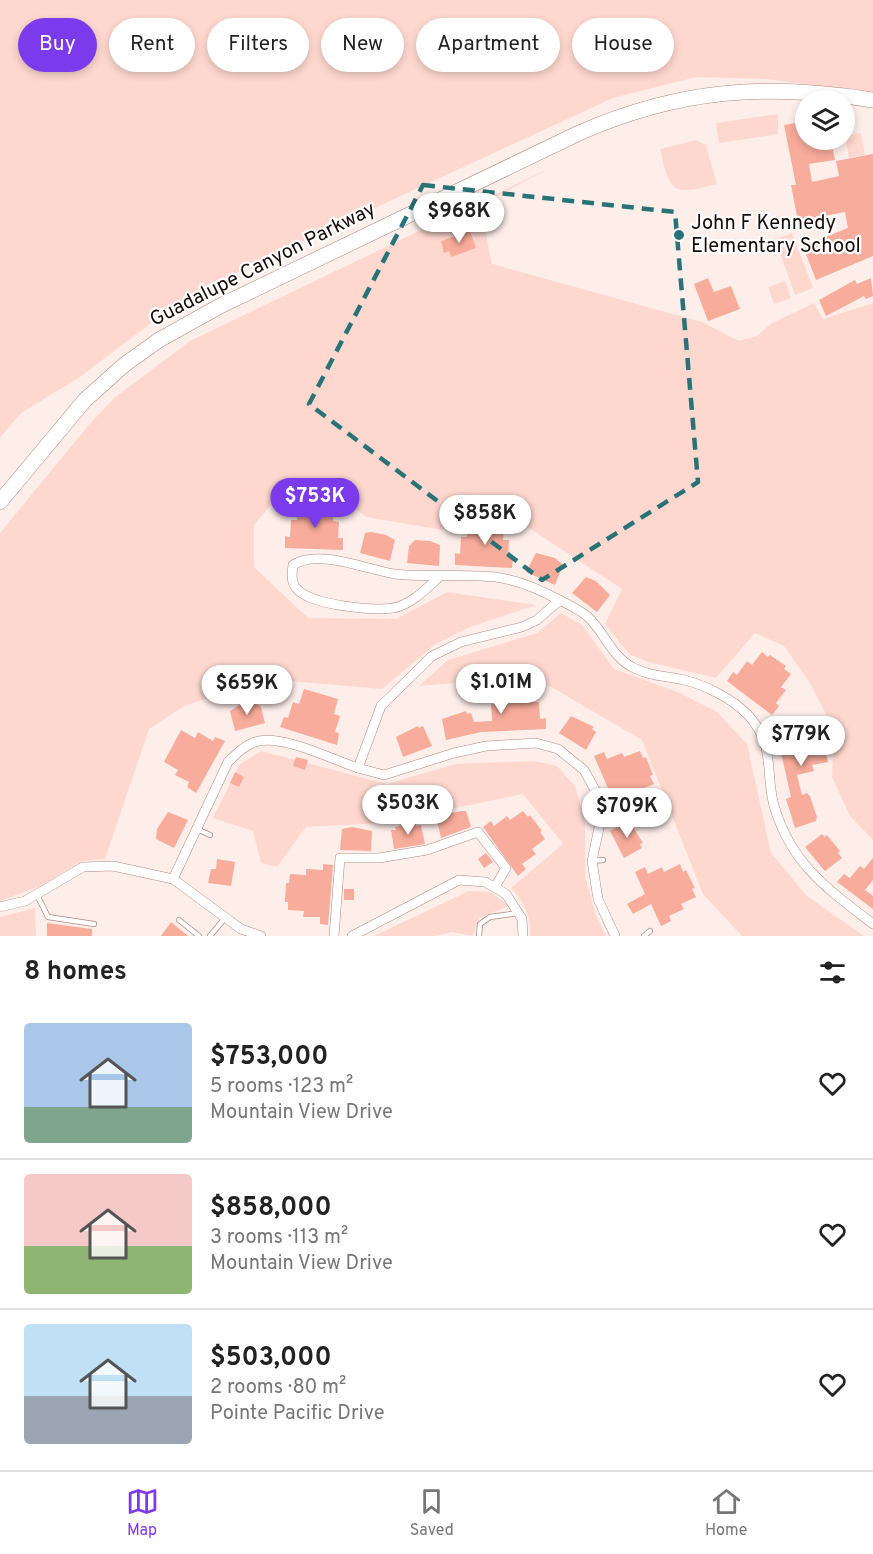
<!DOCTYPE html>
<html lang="en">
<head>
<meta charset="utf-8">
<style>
	:root { --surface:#fff; --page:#f6f6f6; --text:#222; --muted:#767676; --line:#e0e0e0; --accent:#7c3aed }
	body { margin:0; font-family:Overpass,sans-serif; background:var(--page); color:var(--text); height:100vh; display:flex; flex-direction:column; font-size:22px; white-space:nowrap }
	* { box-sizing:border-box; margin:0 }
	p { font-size:20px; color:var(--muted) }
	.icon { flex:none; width:33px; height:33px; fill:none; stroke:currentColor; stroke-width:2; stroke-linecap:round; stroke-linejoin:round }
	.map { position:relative; height:936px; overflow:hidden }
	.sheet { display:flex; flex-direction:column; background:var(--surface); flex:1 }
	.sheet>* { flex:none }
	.guide { position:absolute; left:18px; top:18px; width:837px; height:54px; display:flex; gap:12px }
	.tools { position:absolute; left:795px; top:90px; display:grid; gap:12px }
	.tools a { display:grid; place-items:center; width:60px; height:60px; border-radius:50%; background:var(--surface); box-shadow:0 3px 9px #0003; font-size:30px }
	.price { position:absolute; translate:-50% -51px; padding:0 14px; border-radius:21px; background:#fff; color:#222; font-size:20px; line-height:39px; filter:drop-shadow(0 2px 3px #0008) }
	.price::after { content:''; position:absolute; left:50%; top:36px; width:18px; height:14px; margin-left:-9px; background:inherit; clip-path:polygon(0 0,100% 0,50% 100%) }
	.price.on { background:var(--accent); color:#fff }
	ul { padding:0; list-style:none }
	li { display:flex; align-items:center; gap:18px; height:150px; padding:0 24px }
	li+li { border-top:2px solid var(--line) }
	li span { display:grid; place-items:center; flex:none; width:168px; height:120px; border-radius:6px; color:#555 }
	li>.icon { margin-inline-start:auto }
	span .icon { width:72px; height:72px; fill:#fffc; stroke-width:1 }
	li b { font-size:26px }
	h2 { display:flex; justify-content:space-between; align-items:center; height:72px; padding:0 24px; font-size:26px }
	.tag { padding:0 21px; border-radius:27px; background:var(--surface); box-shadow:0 3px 9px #0003; font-size:21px; line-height:54px }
	.tag.on { background:var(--accent); color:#fff }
	.tab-bar { display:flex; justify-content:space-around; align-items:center; height:84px; border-top:2px solid var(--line); background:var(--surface); font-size:16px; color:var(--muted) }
	.tab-bar a { display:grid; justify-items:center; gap:3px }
	.tab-bar .on { color:var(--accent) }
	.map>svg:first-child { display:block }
</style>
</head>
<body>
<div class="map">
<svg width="873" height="936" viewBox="0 0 873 936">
	<rect width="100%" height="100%" fill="#feeeea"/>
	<g fill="#fed8cf">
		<polygon points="0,0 873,0 873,94 767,79 696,77 613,98 273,255 180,301 80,377 21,413 0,438"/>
		<polygon points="778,114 778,134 719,143 716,123"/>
		<polygon points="861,133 865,155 849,158 845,136"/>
		<path d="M696 140 706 145 717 184C672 196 670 193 660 149Z"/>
		<polygon points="552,167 480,205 492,264 702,322 739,341 757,336 772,323 814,303 823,319 873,303 873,840 850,816 832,777 834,730 810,683 784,646 755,633 716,678 648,662 629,654 605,624 622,589 477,494 443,530 366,517 318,479 293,479 254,525 254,567 308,618 396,619 447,592 536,605 470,627 434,645 382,689 267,679 184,706 149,729 105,859 82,861 40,886 0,901 0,533 87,427 114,398 190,341"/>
		<polygon points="792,233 813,288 795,295 775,239"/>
		<polygon points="785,281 791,298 774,304 768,287"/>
		<polygon points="561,613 582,625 614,669 680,693 717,712 747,744 771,853 807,896 864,936 742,936 703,894 642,740 553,688 528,677 419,686 448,660 537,633"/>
		<path d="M261 751 387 784 456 764 534 761 557 766 575 786 585 820V876L596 916 606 936H530C532 918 524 901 511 888L563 844 523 794 382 823 306 827 277 867 261 863 253 831 213 818 240 764Z"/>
		<polygon points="469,891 490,892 509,906 479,918 473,936 452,932 434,936 374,936"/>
		<polygon points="35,908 36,936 0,936 0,917"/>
	</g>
	<g fill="#f8ac9b">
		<polygon points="803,122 806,140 831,140 835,160 809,164 812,182 839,176 836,161 873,154 873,256 816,280 803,246 848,228 845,212 798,221 791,185 796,185 784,125"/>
		<polygon points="470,231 476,248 451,257 449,251 444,253 441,241"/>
		<polygon points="708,278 714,292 731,286 740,309 708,321 694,284"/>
		<polygon points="871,278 873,296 866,299 864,296 826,316 819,300 855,280 857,284"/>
		<polygon points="317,503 334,505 333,521 339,522 338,538 343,538 343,550 285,548 285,536 290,537 291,520 297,520 298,504"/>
		<polygon points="488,521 504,524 503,540 509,540 508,556 513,557 512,568 455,565 455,553 460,554 461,537 467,537 468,522"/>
		<polygon points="371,532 386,535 395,540 390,561 360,553 365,533"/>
		<polygon points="415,540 430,541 440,545 439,566 407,563 409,546"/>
		<polygon points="536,553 555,558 563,565 555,585 526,572"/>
		<polygon points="586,577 596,581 610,595 597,612 572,593"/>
		<polygon points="762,652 768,657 770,655 786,666 784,669 791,674 781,687 786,690 776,703 779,706 772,715 727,681 733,672 737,675 747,661 752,665"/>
		<polygon points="505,684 532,686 533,702 539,702 540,719 546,718 546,729 481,732 446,740 442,719 466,711 467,714 471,713 474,722 492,721 491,704 497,704 496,687 505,687"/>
		<polygon points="304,689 338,699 334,714 340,716 335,732 339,733 337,745 280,727 284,717 288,718 293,702 299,704"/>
		<polygon points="254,702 261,707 265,723 235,731 230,711 240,705"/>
		<polygon points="571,716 594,727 592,729 596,732 586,750 559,733"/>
		<polygon points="785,724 786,729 803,725 804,731 820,727 822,735 825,734 829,753 826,754 828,762 812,765 814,771 797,775 802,795 807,793 810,796 817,817 816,821 795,828 786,799 791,797 775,726"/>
		<polygon points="418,726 419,728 423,726 432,746 403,757 396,737"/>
		<polygon points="181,730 195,738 198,732 213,741 215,737 225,741 196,793 187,787 189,782 175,775 178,770 164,762"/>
		<polygon points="640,751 643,758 646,757 653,775 650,776 654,784 639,790 641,796 626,802 628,807 618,811 594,756 604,752 607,759 622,753 624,757"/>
		<polygon points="296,757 308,760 305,770 293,766"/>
		<polygon points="235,772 244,777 239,787 230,783"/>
		<polygon points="461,811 466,811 471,827 441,838 437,820 441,818 441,815"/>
		<polygon points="523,811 528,817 530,815 542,831 540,832 545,839 532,849 536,854 522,864 526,869 518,876 483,827 491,821 494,826 507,816 510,820"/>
		<polygon points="168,812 188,820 174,848 156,839 157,829"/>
		<polygon points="629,821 643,843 640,844 642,848 624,858 610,831"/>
		<polygon points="416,823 416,826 421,825 425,844 394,849 391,830 396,830 395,827"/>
		<polygon points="352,827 372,831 371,851 340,850 342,829"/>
		<polygon points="822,834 825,837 827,835 840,851 838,853 842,858 825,871 805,847"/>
		<polygon points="486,853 493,862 484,868 478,859"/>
		<polygon points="873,858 873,880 865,890 873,896 873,909 837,882 844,874 850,878 860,866 864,869"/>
		<polygon points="217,859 235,862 231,886 208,883 211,869 216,869"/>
		<polygon points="323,864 333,865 328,925 320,924 320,917 303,917 304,911 288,910 288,902 285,902 286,883 289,883 290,874 306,875 306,869 323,870"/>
		<polygon points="680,864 683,872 686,870 695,888 692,889 696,897 681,904 684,909 669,916 671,921 661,926 651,904 633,914 627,904 645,894 635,872 645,867 648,874 662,867 664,872"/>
		<rect x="344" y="889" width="10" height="11"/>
		<polygon points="171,922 188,936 161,936"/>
		<polygon points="47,923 92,929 92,936 47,936"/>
	</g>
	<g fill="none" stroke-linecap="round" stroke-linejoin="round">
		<defs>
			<g id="lane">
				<polyline points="197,829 210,835"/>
				<polyline points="592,861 603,860"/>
				<polyline points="37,895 48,917 94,924"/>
				<polyline points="179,920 199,936"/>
				<polyline points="210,936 226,917"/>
				<polyline points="479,936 480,924 490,917 519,913"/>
				<polyline points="644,936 650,931"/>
			</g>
			<g id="street">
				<path d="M439 577C426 589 411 605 393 608 371 611 315 605 299 591 290 583 292 574 293 565 318 548 368 570 395 574 428 578 462 573 495 577 518 580 539 589 559 600 568 604 579 610 587 616 604 631 611 656 632 667 648 676 667 676 684 680 705 685 733 699 748 715 777 746 764 775 775 809 793 866 828 889 873 924"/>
				<polyline points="358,768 384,775 454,753 486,746 536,743 558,749 584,770 595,790 600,823 592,861 598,899 615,936"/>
				<path d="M173 879 228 762C236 754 247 743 259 741 286 736 331 759 358 768L381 706 432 656 461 642 522 627 537 620 560 600"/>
				<polyline points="0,907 25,901 83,867 113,866 173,879 241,929 261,936"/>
				<polyline points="334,936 340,858 379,858 427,850 478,832 506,868 495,887"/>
				<polyline points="352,936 459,880 485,882 506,894 522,919 523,936"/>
			</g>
			<path id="primary" d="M0 502 85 400 124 365 159 340 220 306 579 133C679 89 766 83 873 100"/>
		</defs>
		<use href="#lane" stroke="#ae8980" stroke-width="6"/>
		<use href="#street" stroke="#ae8980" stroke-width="10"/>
		<use href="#primary" stroke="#ae8980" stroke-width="16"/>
		<use href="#lane" stroke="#fff" stroke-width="4.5"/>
		<use href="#street" stroke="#fff" stroke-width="9"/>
		<use href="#primary" stroke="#fff" stroke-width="15"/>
	</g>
	<path fill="none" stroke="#297377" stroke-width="4.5" stroke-dasharray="12 8" stroke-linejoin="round" d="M423 185 675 212 698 482 542 580 309 404Z"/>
	<circle fill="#297377" stroke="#fff" stroke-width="2" cx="679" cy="235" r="6"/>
	<g text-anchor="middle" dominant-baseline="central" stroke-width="4.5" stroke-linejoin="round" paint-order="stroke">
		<g font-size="20" fill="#160907" stroke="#fff" text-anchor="start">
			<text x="691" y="224">John F Kennedy<tspan x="691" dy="23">Elementary School</tspan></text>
		</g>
		<g font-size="20" fill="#160907" stroke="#fff">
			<text transform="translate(263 265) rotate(-27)">Guadalupe Canyon Parkway</text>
		</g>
	</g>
</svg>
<div class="tools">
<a><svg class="icon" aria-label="layers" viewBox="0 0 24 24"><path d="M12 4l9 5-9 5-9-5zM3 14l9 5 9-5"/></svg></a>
</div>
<b class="price" style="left:459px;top:244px">$968K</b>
<b class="price on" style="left:315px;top:529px">$753K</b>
<b class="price" style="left:485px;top:546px">$858K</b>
<b class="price" style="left:501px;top:715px">$1.01M</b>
<b class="price" style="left:247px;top:716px">$659K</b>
<b class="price" style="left:801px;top:767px">$779K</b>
<b class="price" style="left:408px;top:836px">$503K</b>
<b class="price" style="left:627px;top:839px">$709K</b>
<div class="guide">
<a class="tag on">Buy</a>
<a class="tag">Rent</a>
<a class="tag">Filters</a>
<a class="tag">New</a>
<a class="tag">Apartment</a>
<a class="tag">House</a>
</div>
</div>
<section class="sheet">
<h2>8 homes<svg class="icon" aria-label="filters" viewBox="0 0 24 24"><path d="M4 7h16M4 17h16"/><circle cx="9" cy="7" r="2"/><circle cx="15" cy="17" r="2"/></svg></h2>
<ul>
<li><span style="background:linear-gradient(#a9c7e8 70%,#7fa58c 0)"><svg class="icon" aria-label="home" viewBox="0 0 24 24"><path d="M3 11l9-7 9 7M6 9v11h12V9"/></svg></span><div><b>$753,000</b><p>5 rooms · 123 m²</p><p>Mountain View Drive</p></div><svg class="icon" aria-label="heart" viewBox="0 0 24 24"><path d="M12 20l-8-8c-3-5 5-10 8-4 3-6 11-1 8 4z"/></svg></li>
<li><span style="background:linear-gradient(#f6c9c9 60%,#8fb573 0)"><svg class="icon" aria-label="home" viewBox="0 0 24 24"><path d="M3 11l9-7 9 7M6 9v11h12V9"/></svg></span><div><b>$858,000</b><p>3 rooms · 113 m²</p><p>Mountain View Drive</p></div><svg class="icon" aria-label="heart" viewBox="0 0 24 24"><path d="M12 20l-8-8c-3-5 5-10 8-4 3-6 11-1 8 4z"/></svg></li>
<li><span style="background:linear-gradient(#bfe0f5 60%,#9aa5b1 0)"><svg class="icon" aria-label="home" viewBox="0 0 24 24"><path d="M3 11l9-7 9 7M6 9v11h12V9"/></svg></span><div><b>$503,000</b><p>2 rooms · 80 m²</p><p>Pointe Pacific Drive</p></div><svg class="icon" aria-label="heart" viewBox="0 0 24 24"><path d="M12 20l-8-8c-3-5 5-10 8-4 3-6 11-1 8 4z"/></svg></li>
</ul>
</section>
<nav class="tab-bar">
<a class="on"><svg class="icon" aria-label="map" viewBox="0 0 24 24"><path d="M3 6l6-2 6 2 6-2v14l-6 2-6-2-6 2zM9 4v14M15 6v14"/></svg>Map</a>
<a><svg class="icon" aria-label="saved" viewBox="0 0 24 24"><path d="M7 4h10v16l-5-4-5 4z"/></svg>Saved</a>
<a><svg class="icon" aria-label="home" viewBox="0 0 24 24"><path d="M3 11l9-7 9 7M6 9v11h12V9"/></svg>Home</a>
</nav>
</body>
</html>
